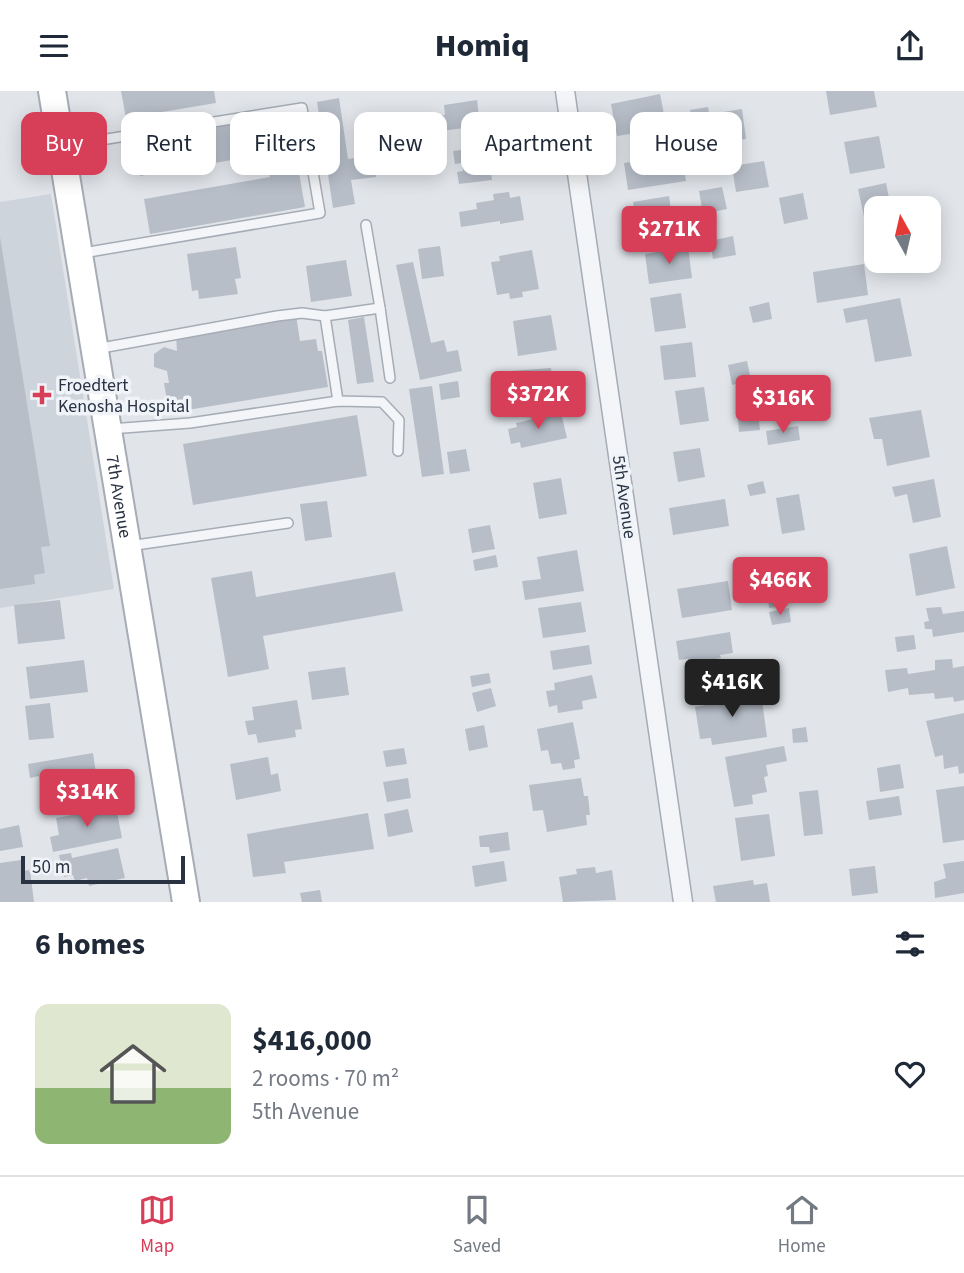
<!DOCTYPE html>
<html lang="en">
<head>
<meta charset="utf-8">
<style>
	:root { --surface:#fff; --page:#f2f2f3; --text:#1f2937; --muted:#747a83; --line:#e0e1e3; --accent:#d73e58 }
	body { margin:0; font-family:"Source Sans 3",sans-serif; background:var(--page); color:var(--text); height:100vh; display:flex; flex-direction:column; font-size:26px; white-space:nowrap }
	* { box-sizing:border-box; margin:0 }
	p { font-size:23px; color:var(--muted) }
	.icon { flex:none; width:38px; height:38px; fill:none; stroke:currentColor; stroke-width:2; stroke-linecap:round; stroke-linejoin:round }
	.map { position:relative; height:811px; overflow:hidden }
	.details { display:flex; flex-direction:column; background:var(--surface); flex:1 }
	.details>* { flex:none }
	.guide { position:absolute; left:21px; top:21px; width:922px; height:63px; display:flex; gap:14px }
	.needle { width:46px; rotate:352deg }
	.fabs { position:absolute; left:864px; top:105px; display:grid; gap:14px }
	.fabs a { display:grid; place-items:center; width:77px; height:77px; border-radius:14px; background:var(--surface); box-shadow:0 4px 18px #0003; font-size:35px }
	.scale { position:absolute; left:21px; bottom:18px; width:164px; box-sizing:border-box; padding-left:7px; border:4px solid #283243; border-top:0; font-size:19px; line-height:24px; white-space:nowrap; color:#283243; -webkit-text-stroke:5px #f0f4f8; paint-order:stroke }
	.price { position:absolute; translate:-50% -60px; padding:0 16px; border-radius:7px; background:var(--accent); color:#fff; font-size:23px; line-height:46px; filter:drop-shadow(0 2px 4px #0008) }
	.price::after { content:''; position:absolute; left:50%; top:42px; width:21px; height:16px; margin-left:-10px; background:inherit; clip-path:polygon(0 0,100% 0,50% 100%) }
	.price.active { background:#222; color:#fff }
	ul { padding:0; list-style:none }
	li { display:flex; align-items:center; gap:21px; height:175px; padding:0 35px }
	li span { display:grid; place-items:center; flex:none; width:196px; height:140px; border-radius:14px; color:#555 }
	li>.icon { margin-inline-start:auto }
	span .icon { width:84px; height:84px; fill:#fffc; stroke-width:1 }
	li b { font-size:30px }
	h2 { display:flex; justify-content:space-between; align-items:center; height:84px; padding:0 35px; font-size:30px }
	.tag { padding:0 24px; border-radius:14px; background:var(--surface); box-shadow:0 4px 18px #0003; font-size:24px; line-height:63px }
	.tag.active { background:var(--accent); color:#fff }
	header { display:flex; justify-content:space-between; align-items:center; height:91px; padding:0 35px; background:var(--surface); font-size:32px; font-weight:800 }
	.dock { display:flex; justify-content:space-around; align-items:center; height:98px; border-top:2px solid var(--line); background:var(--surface); font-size:19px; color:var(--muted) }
	.dock a { display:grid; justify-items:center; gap:4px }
	.dock .active { color:var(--accent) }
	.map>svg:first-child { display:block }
</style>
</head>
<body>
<header><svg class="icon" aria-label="menu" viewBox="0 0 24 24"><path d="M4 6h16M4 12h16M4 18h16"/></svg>Homiq<svg class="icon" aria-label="share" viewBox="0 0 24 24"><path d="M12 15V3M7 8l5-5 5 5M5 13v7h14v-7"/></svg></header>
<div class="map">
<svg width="964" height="811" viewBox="0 0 964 811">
	<rect width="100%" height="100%" fill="#e1e5ea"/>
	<polygon fill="#ced4dc" points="51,103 114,498 0,517 0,111"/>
	<g fill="#b7bec8">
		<polygon points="121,0 214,0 216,12 126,27"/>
		<polygon points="826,0 874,0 877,16 830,24"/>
		<polygon points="660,3 665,28 640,33 642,41 617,45 611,13"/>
		<polygon points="339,7 348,68 373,64 376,86 351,89 355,113 333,117 317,11"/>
		<polygon points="477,9 480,35 441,40 439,24 445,24 444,14"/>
		<polygon points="708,16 711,33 693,36 690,19"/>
		<polygon points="742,18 746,48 728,50 727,44 717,45 716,32 724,31 723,21"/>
		<polygon points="289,24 305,116 150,143 144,108 270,86 266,63 140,85 134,51"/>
		<polygon points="711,42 715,65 696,67 692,45"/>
		<polygon points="879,45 885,77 850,83 844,51"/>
		<polygon points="487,56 492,89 459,93 457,81 463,80 462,72 455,73 453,60"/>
		<polygon points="662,67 664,81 684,78 686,90 628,99 624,72"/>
		<polygon points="764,70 769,96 736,101 732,75"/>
		<polygon points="886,92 891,117 877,117 877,132 866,135 858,98"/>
		<polygon points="722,96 727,118 703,123 699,100"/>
		<polygon points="509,101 510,107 520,105 524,129 500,133 500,130 461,136 459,121 477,118 476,112 494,109 493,103"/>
		<polygon points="803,102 808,128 784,133 779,107"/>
		<polygon points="669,105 671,120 665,122 667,134 655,136 656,145 639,147 633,111"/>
		<polygon points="733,145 736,164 713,168 710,150"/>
		<polygon points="0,146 50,455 41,456 45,482 34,484 35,493 0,498"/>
		<polygon points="440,155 444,185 422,188 418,158"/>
		<polygon points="236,156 241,187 235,188 238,203 199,208 198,199 192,200 187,163"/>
		<polygon points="688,156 692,187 649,193 645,163"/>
		<polygon points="532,159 539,198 522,201 523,206 510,208 509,202 497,204 491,171 500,170 499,165"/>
		<polygon points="346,169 352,205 311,211 306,175"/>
		<polygon points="413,171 431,252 444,249 447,261 458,259 462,280 420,289 396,174"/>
		<polygon points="864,173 868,204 817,212 813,181"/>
		<polygon points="681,202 686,237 655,241 650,207"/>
		<polygon points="900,207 912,265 875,271 867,228 846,232 843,218"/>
		<polygon points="769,211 772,228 753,232 749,216"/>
		<polygon points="296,224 300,250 316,248 318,260 322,260 328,296 169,322 164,292 169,292 167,280 154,276 154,263 164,256 177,260 176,244"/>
		<polygon points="551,224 557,259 518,265 513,230"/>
		<polygon points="364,226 374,291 357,293 348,229"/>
		<polygon points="692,251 696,286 664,289 660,255"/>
		<polygon points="747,270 751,289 732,294 728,274"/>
		<polygon points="551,277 554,311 514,314 513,310 502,311 500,291 511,291 510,280"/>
		<polygon points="458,290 460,306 441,309 439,293"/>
		<polygon points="432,295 444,383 422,386 409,298"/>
		<polygon points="704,296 709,330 680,334 675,300"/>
		<polygon points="757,314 760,339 739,341 737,316"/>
		<polygon points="921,319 930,366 887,375 882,348 874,348 869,327"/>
		<polygon points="561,322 567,347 521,357 520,351 511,353 508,338 517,336 516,332"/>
		<polygon points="357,324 367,385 193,414 183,353"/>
		<polygon points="798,335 800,349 768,354 766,340"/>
		<polygon points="700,357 705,386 678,391 673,361"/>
		<polygon points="466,358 470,380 450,383 447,361"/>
		<polygon points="561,387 567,423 539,428 533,392"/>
		<polygon points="934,388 941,426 913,432 907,403 895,406 892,396"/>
		<polygon points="763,390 766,402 750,405 747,394"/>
		<polygon points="799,403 805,439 782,443 776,407"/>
		<polygon points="725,408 729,435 673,444 669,417"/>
		<polygon points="327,410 332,446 305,450 300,413"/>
		<polygon points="490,434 495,458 472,462 468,438"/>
		<polygon points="947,455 955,497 916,505 909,463"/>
		<polygon points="577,459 584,500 525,509 522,490 541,488 537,466"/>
		<polygon points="496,464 498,476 475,480 473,469"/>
		<polygon points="805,468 811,497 802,499 804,508 789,511 782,472"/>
		<polygon points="252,480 256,506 395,481 403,520 263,545 269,578 228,586 211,487"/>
		<polygon points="728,490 732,519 682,527 677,498"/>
		<polygon points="781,506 782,515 769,517 768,507"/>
		<polygon points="60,509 65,548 18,553 14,514"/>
		<polygon points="581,511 586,541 543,547 538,517"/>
		<polygon points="941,516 943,523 964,520 964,541 933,546 932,538 925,538 924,531 929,530 926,517"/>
		<polygon points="789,517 791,531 772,534 769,521"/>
		<polygon points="730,541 733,562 720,564 721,567 688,573 688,568 679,569 676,550"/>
		<polygon points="914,544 916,558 897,561 895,546"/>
		<polygon points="589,554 592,573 553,579 550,560"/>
		<polygon points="952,568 953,577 964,575 964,609 954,611 953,606 935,608 934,602 909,604 908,597 888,601 885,579 907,577 908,583 935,579 935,569"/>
		<polygon points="84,569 88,601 30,608 26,576"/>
		<polygon points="345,576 349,604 312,609 308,581"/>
		<polygon points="489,582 491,592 472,596 470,585"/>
		<polygon points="592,584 597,607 582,610 583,618 558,622 557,614 549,616 546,600 555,599 554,592"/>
		<polygon points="491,597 496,615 477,621 472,602"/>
		<polygon points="761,602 767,646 712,654 711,647 700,648 695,616 706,614 705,610"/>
		<polygon points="297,609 302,638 295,639 296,646 258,652 256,643 248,644 245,630 254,629 252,616"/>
		<polygon points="50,612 54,647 29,649 25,615"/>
		<polygon points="964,622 964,682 959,683 958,675 944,678 943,664 935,666 926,630"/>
		<polygon points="573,631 580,668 574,669 575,677 563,679 561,672 551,673 548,659 541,660 537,638"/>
		<polygon points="484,634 488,656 469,660 465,638"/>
		<polygon points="806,636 808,651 793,652 792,638"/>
		<polygon points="784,655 787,670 766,674 768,685 764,686 767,701 752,704 753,713 734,716 725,666"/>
		<polygon points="404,657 407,673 386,676 383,660"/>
		<polygon points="93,662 96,682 106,685 109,700 101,705 67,711 68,716 50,719 47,707 43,708 39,685 30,687 28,673"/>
		<polygon points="268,666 271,684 278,682 281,700 236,709 230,673"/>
		<polygon points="900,673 904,697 880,701 877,677"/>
		<polygon points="408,687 411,707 387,711 383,691"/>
		<polygon points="581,687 584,705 588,705 590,724 586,724 587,734 547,741 543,719 533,720 529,694"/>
		<polygon points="964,695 964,749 943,752 936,699"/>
		<polygon points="818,699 823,743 804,745 799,701"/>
		<polygon points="899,705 902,724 869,729 866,710"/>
		<polygon points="116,716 122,747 53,761 50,746 59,744 56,727"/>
		<polygon points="408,718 413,741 388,746 384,723"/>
		<polygon points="368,722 374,758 284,771 286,782 253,786 247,743"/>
		<polygon points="769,723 775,765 741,770 735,727"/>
		<polygon points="19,734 23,756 0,760 0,738"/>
		<polygon points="508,741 510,759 490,762 489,756 480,756 479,745"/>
		<polygon points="118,757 125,787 89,795 87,787 75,790 73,784 64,786 59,764 71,762 72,767"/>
		<polygon points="21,769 23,780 30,779 34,811 0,811 0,772"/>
		<polygon points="504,770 507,790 475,796 472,775"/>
		<polygon points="964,770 964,802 935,807 934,791 946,787 943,773"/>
		<polygon points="875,775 878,802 852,805 849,778"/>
		<polygon points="595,776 596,782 612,779 616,809 563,811 559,786 577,783 576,778"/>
		<polygon points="753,789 754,794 767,792 770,811 716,811 713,795"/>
		<polygon points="320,799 322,811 302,811 300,802"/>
	</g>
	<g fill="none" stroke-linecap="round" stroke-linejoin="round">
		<defs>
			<g id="lane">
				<polyline points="63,55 302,17 320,122 83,162"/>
				<polyline points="366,134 380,217"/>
				<polyline points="96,258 277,225 302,222 325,225"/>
				<polyline points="338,310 325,225 380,217 390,287"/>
				<polyline points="110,338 190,332 338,310 382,311 399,329 398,360"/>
				<polyline points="129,455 288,432"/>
			</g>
			<polyline id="street" points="565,0 683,811"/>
			<g id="secondary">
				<path id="s1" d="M52 0 186 811"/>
			</g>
		</defs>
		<use href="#lane" stroke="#a6acb5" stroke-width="12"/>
		<use href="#street" stroke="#a6acb5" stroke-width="21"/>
		<use href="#secondary" stroke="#a6acb5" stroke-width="30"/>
		<use href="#lane" stroke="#f4f5f8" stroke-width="9"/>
		<use href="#street" stroke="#f4f5f8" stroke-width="18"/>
		<use href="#secondary" stroke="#fff" stroke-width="26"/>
	</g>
	<path fill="#d73e58" stroke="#f0f4f8" stroke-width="2.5" d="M38.5 293.5h7v7h7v7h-7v7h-7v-7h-7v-7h7z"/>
	<g text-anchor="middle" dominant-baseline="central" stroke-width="7" stroke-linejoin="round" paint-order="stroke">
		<g font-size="18" fill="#283243" stroke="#f0f4f8" text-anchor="start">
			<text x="58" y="294">Froedtert<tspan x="58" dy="21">Kenosha Hospital</tspan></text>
		</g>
		<g font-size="18" fill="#283243" stroke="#f0f4f8">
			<text stroke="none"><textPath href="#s1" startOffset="411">7th Avenue</textPath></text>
			<text transform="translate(624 406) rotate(82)">5th Avenue</text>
		</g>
	</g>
</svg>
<div class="fabs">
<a><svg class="needle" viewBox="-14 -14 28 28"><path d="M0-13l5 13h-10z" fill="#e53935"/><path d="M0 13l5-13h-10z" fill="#747a83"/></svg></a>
</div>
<div class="scale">50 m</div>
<b class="price" style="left:669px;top:175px">$271K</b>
<b class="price" style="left:538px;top:340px">$372K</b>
<b class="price" style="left:783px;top:344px">$316K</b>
<b class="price" style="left:780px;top:526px">$466K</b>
<b class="price active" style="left:732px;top:628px">$416K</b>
<b class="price" style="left:87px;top:738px">$314K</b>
<div class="guide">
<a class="tag active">Buy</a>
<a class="tag">Rent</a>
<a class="tag">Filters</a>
<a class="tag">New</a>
<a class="tag">Apartment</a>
<a class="tag">House</a>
</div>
</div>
<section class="details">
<h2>6 homes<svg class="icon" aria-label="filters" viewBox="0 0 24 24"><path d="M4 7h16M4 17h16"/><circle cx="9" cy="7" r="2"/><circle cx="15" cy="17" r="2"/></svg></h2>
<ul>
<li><span style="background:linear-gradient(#dfe7d0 60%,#8fb573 0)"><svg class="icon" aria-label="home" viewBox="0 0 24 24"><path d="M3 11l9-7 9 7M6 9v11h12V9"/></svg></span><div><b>$416,000</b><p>2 rooms · 70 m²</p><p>5th Avenue</p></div><svg class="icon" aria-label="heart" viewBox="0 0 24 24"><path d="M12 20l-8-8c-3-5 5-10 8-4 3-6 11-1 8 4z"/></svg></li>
</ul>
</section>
<nav class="dock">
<a class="active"><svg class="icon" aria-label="map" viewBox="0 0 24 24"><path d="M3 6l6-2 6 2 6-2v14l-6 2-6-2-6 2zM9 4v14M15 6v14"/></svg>Map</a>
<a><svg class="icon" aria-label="saved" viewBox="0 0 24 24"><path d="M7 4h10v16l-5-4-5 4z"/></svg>Saved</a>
<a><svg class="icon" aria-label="home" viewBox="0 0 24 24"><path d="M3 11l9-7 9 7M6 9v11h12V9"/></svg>Home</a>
</nav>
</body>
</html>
